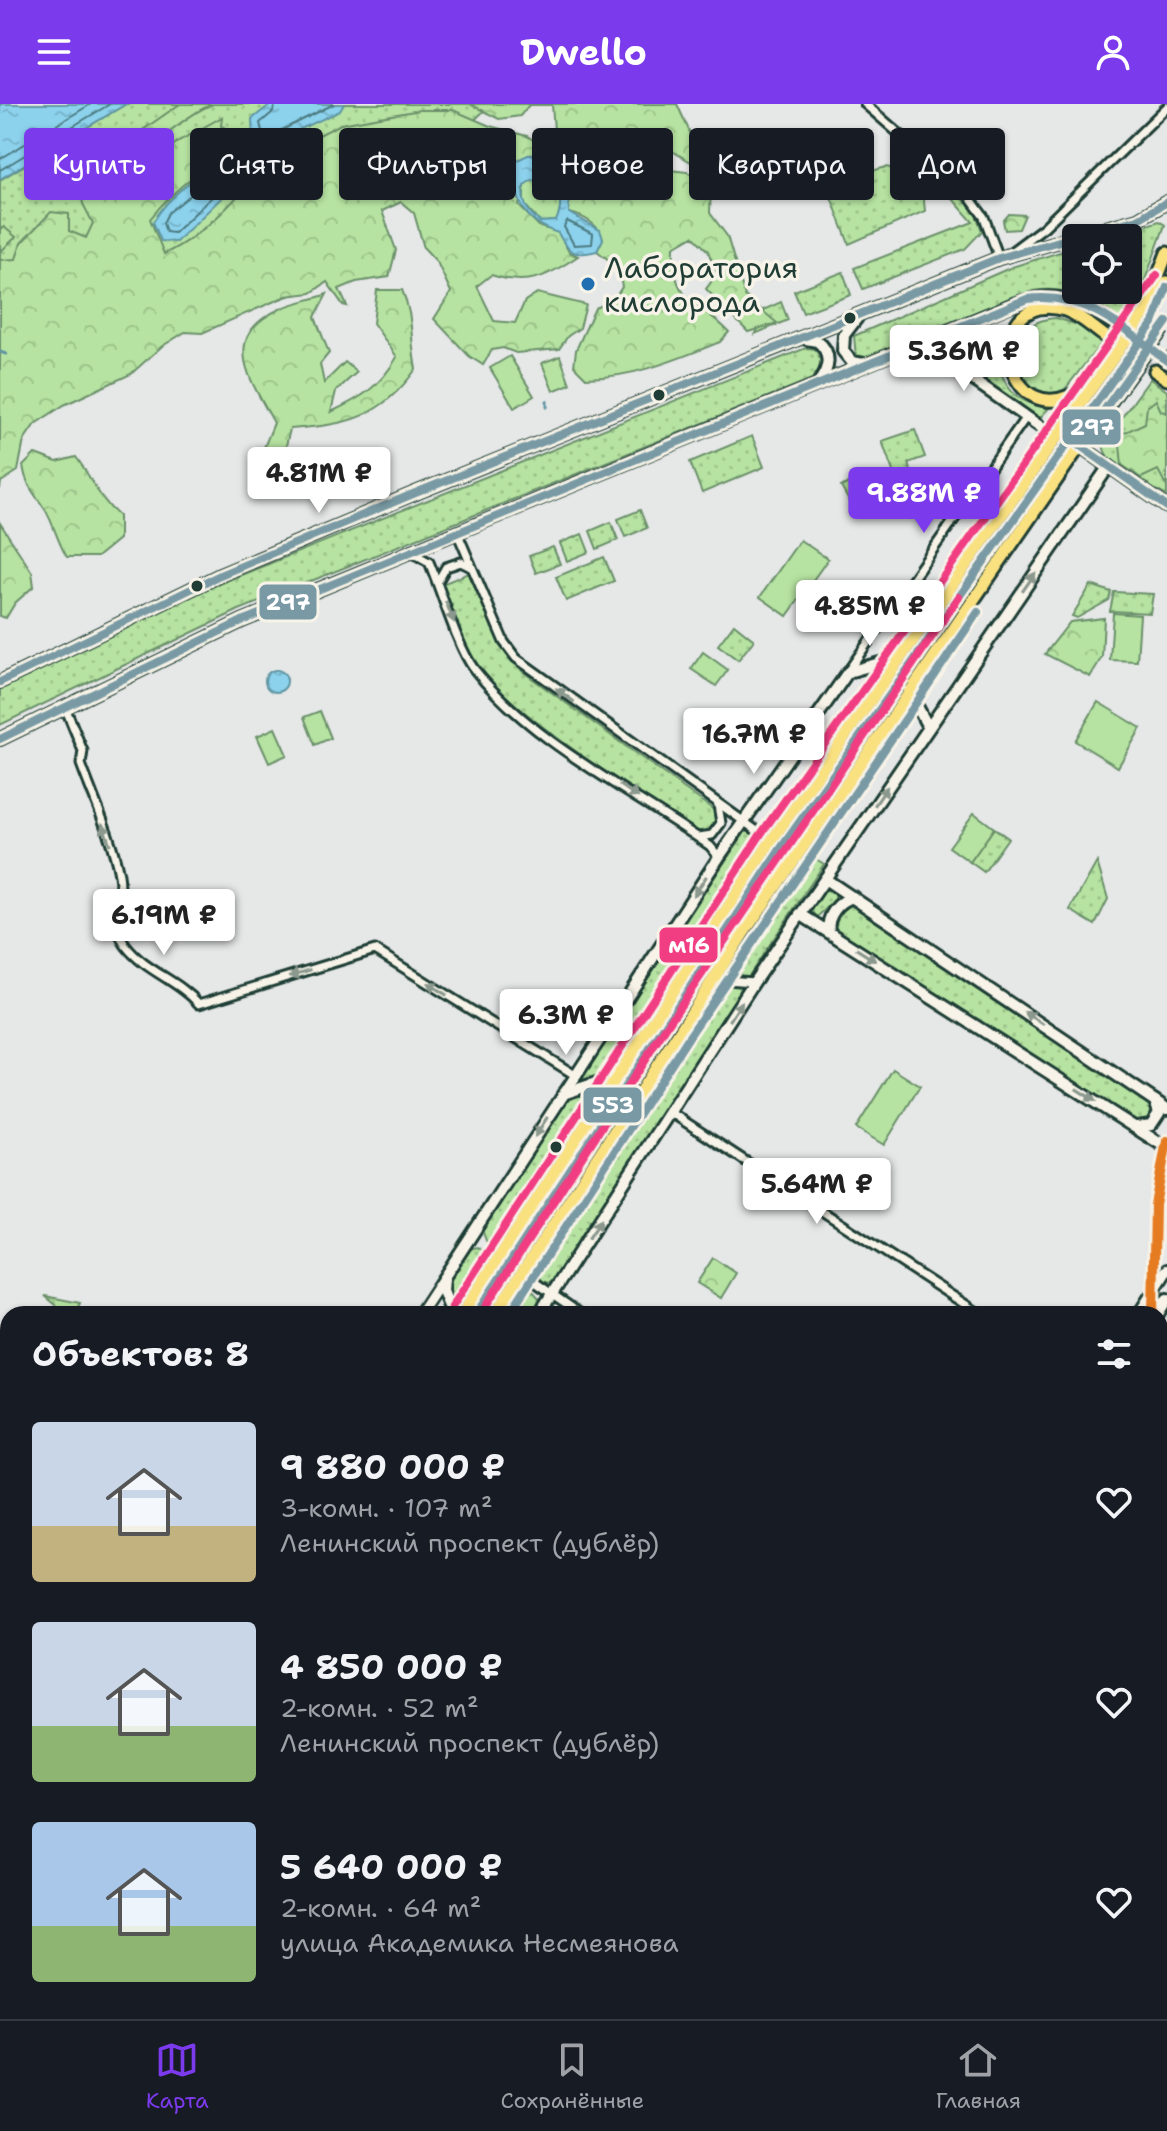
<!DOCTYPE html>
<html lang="ru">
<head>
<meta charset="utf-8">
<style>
	:root { --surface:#171b24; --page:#20242c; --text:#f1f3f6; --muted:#9ea1a6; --line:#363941; --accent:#7c3aed }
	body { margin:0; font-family:"Shantell Sans",sans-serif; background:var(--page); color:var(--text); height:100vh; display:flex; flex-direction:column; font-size:30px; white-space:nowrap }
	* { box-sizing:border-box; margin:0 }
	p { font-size:26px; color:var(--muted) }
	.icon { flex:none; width:44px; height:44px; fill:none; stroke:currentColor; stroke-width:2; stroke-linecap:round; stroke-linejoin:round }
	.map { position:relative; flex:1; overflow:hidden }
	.panel { position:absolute; left:0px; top:1202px; width:1168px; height:714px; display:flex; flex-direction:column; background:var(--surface); border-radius:24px 24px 0 0; box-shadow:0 2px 6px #0004 }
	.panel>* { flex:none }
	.hud { position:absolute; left:24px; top:24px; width:1120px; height:72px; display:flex; gap:16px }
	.tools { position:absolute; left:1062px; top:120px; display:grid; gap:16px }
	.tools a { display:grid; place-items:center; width:80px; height:80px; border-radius:8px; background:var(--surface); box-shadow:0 2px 6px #0004; font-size:40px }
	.price { position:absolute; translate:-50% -68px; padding:0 18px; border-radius:8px; background:#fff; color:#222; font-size:26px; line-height:52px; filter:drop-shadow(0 2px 4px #0008) }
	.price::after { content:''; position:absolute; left:50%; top:48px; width:24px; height:18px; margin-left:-12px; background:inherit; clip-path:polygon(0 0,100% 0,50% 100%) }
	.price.current { background:var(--accent); color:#fff }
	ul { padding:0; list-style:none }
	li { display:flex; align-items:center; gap:24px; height:200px; padding:0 32px }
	li span { display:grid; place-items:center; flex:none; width:224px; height:160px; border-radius:8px; color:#555 }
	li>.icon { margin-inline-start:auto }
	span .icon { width:96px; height:96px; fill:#fffc; stroke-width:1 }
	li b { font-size:34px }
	h2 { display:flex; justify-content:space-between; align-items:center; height:96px; padding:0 32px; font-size:34px }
	.tag { padding:0 28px; border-radius:8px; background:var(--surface); box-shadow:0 2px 6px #0004; font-size:28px; line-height:72px }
	.tag.current { background:var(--accent); color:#fff }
	header { display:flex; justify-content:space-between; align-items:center; height:104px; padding:0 32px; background:var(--accent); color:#fff; font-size:36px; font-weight:700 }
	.dock { display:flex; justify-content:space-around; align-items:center; height:112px; border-top:2px solid var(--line); background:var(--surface); font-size:22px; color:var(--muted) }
	.dock a { display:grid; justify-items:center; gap:4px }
	.dock .current { color:var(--accent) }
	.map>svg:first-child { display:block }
</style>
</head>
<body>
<header><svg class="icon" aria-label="menu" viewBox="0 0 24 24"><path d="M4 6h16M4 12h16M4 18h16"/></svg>Dwello<svg class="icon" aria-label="person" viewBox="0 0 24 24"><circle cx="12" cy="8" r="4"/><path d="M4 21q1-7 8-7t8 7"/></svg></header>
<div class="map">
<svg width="1167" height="1915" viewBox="0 0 1167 1915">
	<defs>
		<pattern id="grass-dots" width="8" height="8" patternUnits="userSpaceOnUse" patternTransform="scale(2)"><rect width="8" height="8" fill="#b6e3a1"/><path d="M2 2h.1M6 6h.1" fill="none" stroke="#9cc48b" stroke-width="1.8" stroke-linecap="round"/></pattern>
		<pattern id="forest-crowns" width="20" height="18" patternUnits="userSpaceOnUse" patternTransform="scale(2)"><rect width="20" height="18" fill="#b6e3a1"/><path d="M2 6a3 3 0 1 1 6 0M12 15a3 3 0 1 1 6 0" fill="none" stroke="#9cc48b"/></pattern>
		<pattern id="water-ripples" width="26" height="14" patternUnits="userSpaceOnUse" patternTransform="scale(2)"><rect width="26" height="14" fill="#8cd2ed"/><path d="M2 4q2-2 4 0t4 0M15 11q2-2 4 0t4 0" fill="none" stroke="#78b5cc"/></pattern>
	</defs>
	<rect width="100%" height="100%" fill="#e6e7e7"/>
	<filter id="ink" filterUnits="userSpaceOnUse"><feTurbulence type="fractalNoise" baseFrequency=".0125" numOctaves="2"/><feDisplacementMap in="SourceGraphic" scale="16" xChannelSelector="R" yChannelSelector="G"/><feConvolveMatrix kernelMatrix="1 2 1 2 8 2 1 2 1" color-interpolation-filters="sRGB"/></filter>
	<g filter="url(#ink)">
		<g fill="url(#grass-dots)" stroke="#6a906a" stroke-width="2">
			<polygon points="126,0 491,0 374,114 319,181 225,215 185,223 0,331 0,76"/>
			<polygon points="886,63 909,69 922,79 925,107 849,140 826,80"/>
			<polygon points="931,70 974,105 982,127 965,145 863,185 854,164 973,118"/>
			<path d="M1159 117 1165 121 1145 176 1121 215C1090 197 1069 181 1033 187L862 256 856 253 854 232 1012 163 1076 143V186H1128V134H1109Z"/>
			<polygon points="843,168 851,191 803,209 794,187"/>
			<polygon points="781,198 788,216 755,230 764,215 763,206"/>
			<path d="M1056 214 1078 221 1102 238 1062 289C1004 296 998 217 1056 214Z"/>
			<path d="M1013 218C988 257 999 297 1049 304L1040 314 954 253 953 239Z"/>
			<polygon points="806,244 816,245 823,263 817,273 239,506 0,621 0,585 184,494"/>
			<path d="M1150 275 1167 287V392C1146 380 1105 366 1103 339Z"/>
			<polygon points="915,326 925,353 908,359 911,368 895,373 882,337"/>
			<polygon points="752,332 764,363 702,389 690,358"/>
			<polygon points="640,406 647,424 625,433 618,415"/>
			<polygon points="611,418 618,436 597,445 590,427"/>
			<polygon points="582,430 589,448 567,457 560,439"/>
			<polygon points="553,443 560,460 536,469 529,452"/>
			<polygon points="604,453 614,477 566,497 556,473"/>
			<path d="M469 469 498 535 522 567 718 709 720 715 710 729 702 732C640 689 513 615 473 554 459 533 452 504 442 480Z"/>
			<polygon points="1091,481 1111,488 1109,496 1077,514 1072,512"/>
			<polygon points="1114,488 1153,490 1150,509 1110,507"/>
			<polygon points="734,520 754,536 738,556 718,541"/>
			<polygon points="886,588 894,593 784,752 780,741"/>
			<polygon points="994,724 1008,734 984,768 970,758"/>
			<polygon points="745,728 752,728 757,735 716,806 611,968 595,974 578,975"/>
			<polygon points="775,747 779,759 487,1210 476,1210"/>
			<polygon points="806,749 824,760 748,873 724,872"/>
			<polygon points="1097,758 1108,795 1095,821 1070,806"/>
			<polygon points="824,786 835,790 835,796 817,813 811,805"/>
			<polygon points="845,799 851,799 1153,1000 1157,1006 1147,1020 1137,1020 831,823 831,816"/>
			<polygon points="722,880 743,882 693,966 554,1179 542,1178 537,1164 718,882"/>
			<polygon points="600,982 501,1137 487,1139 482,1126 574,986"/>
			<polygon points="477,1143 488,1150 456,1200 445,1179 466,1146"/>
			<polygon points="525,1186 532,1186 539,1194 534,1210 508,1210"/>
			<polygon points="8,1858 8,1898 0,1910 0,1871"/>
		</g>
		<g fill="url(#forest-crowns)" stroke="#6a906a" stroke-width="2">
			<path d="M180 0H213C176 14 131 69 91 62Z"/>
			<path d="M470 0H677L697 44 691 58 667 44C638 50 575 47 554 26L552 1H529L520 12 499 15Z"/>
			<path d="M420 6H453L490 22 527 32 551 47 588 57 687 68 711 83 710 109 727 132 745 192 777 219 748 228 706 185 717 170 708 147 693 132 674 143C671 200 697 194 729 228L720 238C678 255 633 274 586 274L574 262 576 246 595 204 613 197 622 183 618 163 597 147 603 135C599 120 583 112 569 109L568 87 547 50 528 51 519 102 540 123 558 128 569 148 578 152C547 173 528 183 491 171L477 182 494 217 515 219 525 197 537 189 586 201 580 224 568 232 559 245 516 249 503 244 492 246 483 261 469 252 434 215 451 188 437 158 424 144 414 109 401 98 382 107 396 146 389 173 356 178 339 185 347 202 343 201 327 178 311 189 286 192 202 229 185 228 161 243 131 270 64 301 35 320 24 336 18 367 1 378 0 385V156L16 155 21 139 51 108 69 110V127L86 134 93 119 83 100 79 80 93 89 113 86 179 37 222 13 221 22 236 28 245 40C211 56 173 85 150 115L164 150C215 125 247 83 281 38L317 32 341 20Z"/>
			<path d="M532 75C556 81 567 94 556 117L540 118 524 100V81Z"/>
			<polygon points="1009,110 1025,111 1019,125 1005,126 1003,117"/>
			<polygon points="4,123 16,133 0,148 0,125"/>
			<path d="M377 186H402C414 213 410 236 416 265 381 314 347 321 290 325L284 350 269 368 256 363 274 319C252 278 217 233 280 205 294 198 312 196 327 190L315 213 329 249 320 260 324 279 345 258 357 268 336 287 331 308C361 294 380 283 397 253L373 219Z"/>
			<polygon points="1156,296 1161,307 1167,309 1167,383 1158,366 1141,374 1122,361 1119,331 1145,319 1147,303"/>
			<path d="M35 350 57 358 76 353C92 374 98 394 119 412V435L97 453H67C58 439 54 421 46 407 35 390 26 382 23 362Z"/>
			<polygon points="0,419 32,468 34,482 15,499 6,514 0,512"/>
			<polygon points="1104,514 1102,553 1090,573 1045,550 1070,518"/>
			<polygon points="713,1154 736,1169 721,1194 697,1179"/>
			<polygon points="45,1192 80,1199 75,1210 60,1210 62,1206"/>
			<polygon points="1167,1264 1167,1321 1160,1316 1160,1265"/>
			<polygon points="8,1324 8,1393 3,1401 0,1336"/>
		</g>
		<g fill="#b6e3a1" stroke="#6a906a" stroke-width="2">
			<polygon points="510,252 534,292 514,304 490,264"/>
			<polygon points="560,252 570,280 553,287 542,259"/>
			<polygon points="858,374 875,404 858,413 841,383"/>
			<polygon points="800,436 828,455 787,512 760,493"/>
			<polygon points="1113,509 1140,511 1137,557 1110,556"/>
			<polygon points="703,548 728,566 716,582 691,565"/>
			<polygon points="1098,598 1141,624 1118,663 1075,637"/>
			<polygon points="320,607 331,634 315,641 304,613"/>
			<polygon points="275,624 287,651 269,659 257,632"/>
			<polygon points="974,709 994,724 970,758 949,743"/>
			<polygon points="893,965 920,982 884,1041 856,1024"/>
		</g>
		<g fill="url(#water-ripples)" stroke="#6096a3" stroke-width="2" fill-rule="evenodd">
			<polygon points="0,0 126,0 0,75"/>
			<polygon points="271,0 344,0 340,7 279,35 264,48 253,40 252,15"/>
			<path d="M547 50 568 87 569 109 600 126 603 135 597 147C573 153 569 149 558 129 522 117 514 94 513 58L528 51ZM532 76C555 80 567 94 556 117L540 118C527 107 521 99 524 81Z"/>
			<path d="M237 52 249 67 176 138 161 137 153 118C169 91 207 61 237 52Z"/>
			<circle cx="276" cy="577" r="11"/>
		</g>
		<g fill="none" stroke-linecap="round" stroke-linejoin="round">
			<g stroke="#4b797e" stroke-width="2">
				<polyline points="275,0 273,8 260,19 264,35 334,0"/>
				<polyline points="0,55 91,0"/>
				<polygon points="233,62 237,69 174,129 166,128 163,119 168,109 223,65"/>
				<polyline points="0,66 110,0"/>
				<polygon points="567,117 593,130 592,140 574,141 564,123"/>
			</g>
			<g stroke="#6096a3" stroke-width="3">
				<polyline points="0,248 6,250"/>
				<polyline points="547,297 547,303"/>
			</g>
			<polyline stroke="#bec5c3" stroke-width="10" stroke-dasharray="10 5" stroke-linecap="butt" points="1116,221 1164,255"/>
			<polyline stroke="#bec5c3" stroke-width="11" stroke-dasharray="11 5.5" stroke-linecap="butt" points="1106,233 1155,267"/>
			<defs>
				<g id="street">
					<polyline points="865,0 965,87 984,113 999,154"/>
					<polyline points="1008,150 1044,123 1167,3"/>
					<polyline points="457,428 504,538 516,554 771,737 780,749 781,770"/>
					<path d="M411 448 429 458C441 486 457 542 474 565 532 639 634 688 710 742L719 753"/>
					<polyline points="438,477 446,463 461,458 471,463"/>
					<polyline points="848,567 1026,313"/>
					<path d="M65 603 83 647 81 660C94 696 112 733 119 771 124 797 109 819 126 842 145 867 178 876 199 900L375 846 575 971"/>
					<polyline points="699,733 712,731 721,719 718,701"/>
					<polyline points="712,875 754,878"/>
					<polyline points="670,1008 980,1210"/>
					<polyline points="522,1169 581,1210"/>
					<polyline points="0,1423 8,1411"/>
					<polyline points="0,1473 8,1479"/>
					<polyline points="1142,1915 1146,1908"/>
				</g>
				<g id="secondary">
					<polyline points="1031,199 1048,198 1066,205"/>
					<polyline points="857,214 844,231 843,247 852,258 864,260"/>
					<path d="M806 235 817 237C832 248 830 265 818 279"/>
					<polyline points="919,238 1055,333"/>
					<polyline points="1164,255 1167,257"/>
					<polyline points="1079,341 1167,403"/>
					<polyline points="0,578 220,471 413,390 999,154 1138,115 1167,98"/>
					<polyline points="909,587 928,623"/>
					<path d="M0 635 242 517 1016 199C1058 185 1082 197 1116 221"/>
					<polyline points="825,775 1167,1005"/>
					<polyline points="800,810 1167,1044"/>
					<path d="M829 827C826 812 839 797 853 793"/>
					<polyline points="563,990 602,977 621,965"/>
					<polyline points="1137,1023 1151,1021 1159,1009 1155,997"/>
					<polyline points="444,1174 443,1187 452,1210"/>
					<polyline points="420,1210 719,753 848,568 901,553"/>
					<polyline points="539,1210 754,878 1109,362"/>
					<polyline points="1139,1210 1167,1166"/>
					<polyline points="1158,1210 1167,1195"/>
					<polyline points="0,1864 8,1852"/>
					<polyline points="82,1915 87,1908"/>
					<polyline points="686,1915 691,1908"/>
					<polyline points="705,1915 710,1908"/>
				</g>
				<g id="primary">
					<polyline points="1151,200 1167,178"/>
					<polyline points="1143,212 1167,149"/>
					<polyline points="1155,267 1167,275"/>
					<path d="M1087 282C1001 344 977 181 1065 206 1080 211 1093 224 1106 233"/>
					<polyline points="462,1210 771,737 1100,272"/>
					<polyline points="495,1210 743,830 1119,285"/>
					<polyline points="8,1915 13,1908"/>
					<polyline points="38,1915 42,1908"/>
				</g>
			</defs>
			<use href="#street" stroke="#1f3d34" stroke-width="13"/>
			<use href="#secondary" stroke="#1f3d34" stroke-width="16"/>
			<use href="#primary" stroke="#1f3d34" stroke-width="17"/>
			<use href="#street" stroke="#f7f3e8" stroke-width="7"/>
			<use href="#secondary" stroke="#f7f3e8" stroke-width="10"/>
			<use href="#primary" stroke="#fae180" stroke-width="11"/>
			<defs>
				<g id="primary-bridge">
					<polyline points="1100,272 1143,212"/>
					<polyline points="1119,285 1162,225"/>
				</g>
			</defs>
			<use href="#primary-bridge" stroke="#1f3d34" stroke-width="17" stroke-linecap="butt"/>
			<use href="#primary-bridge" stroke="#fae180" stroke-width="11"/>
			<defs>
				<g id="bus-1">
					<polyline points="1167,218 1079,341 1167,403"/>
					<polyline points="0,578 220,471 413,390 999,154 1138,115 1167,98"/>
					<path d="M0 635 242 517 1027 195C1085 187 1124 225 1167 257"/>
				</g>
				<g id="bus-2">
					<polyline points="476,1210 781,744 1153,219 1167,183"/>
					<polyline points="509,1210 690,931 978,508"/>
				</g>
				<g id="bus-3">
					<polyline points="452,1203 761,730 1157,171"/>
					<polyline points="485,1203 670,917 959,493"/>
				</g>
			</defs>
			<use href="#bus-1" stroke="#f7f3e8" stroke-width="14"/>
			<use href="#bus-2" stroke="#f7f3e8" stroke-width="14"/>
			<use href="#bus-3" stroke="#f7f3e8" stroke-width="14"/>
			<use href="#bus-1" stroke="#799aa4" stroke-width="8"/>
			<use href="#bus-2" stroke="#799aa4" stroke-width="8"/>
			<use href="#bus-3" stroke="#f13e82" stroke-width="8"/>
			<defs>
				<g id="metro-1">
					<polyline points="1153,1210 1155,1101 1167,1037"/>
					<polyline points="1160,1478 1167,1750"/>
				</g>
			</defs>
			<use href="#metro-1" stroke="#f7f3e8" stroke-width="16"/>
			<use href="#metro-1" stroke="#e67b24" stroke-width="10"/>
		</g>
		<defs><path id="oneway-solid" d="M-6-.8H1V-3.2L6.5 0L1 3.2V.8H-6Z" transform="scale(2)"/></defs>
		<g fill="#8b988e">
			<use href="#oneway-solid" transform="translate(1029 478) rotate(-55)"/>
			<use href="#oneway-solid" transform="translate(450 508) rotate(68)"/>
			<use href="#oneway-solid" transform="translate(565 591) rotate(-143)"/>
			<use href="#oneway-solid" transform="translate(629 687) rotate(34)"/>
			<use href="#oneway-solid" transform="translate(881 692) rotate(-56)"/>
			<use href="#oneway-solid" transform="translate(106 730) rotate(-110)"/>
			<use href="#oneway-solid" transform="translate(700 782) rotate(123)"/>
			<use href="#oneway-solid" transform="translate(866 851) rotate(32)"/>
			<use href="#oneway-solid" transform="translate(300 869) rotate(163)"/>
			<use href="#oneway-solid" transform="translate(437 885) rotate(-148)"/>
			<use href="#oneway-solid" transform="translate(736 907) rotate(-57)"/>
			<use href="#oneway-solid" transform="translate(1034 914) rotate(-146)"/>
			<use href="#oneway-solid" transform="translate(1086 991) rotate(32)"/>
			<use href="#oneway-solid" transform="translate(541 1023) rotate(123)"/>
			<use href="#oneway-solid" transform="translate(595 1125) rotate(-56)"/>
		</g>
	</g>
	<circle fill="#1f6fb2" stroke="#f7f3e8" stroke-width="3" cx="588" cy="180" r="8"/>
	<g fill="#1f3d34" stroke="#f7f3e8" stroke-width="3">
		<circle cx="850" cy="214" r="7"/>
		<circle cx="659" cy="291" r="7"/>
		<circle cx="197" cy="482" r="7"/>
		<circle cx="556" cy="1043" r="7"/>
	</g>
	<g text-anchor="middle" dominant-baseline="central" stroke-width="7" stroke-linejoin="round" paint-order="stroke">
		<g font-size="30" fill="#1f3d34" stroke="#f7f3e8" text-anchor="start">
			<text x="604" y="163">Лаборатория<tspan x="604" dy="34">кислорода</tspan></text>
		</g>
	</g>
	<g stroke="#f7f3e8" stroke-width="3">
		<rect x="1061" y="304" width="61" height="38" rx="8" fill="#799aa4"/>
		<rect x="258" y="479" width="60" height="38" rx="8" fill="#799aa4"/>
		<rect x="658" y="822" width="61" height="38" rx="8" fill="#f13e82"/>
		<rect x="582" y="982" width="61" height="38" rx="8" fill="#799aa4"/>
	</g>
	<g font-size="22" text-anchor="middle" font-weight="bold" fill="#fff">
		<text x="1092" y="331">297</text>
		<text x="288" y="506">297</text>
		<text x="689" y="849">м16</text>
		<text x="613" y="1009">553</text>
	</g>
</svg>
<div class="tools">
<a><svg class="icon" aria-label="locate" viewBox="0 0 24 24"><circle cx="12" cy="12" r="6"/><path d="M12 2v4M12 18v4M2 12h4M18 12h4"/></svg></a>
</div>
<b class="price" style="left:964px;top:289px">5.36M ₽</b>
<b class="price" style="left:319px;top:411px">4.81M ₽</b>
<b class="price current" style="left:924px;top:431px">9.88M ₽</b>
<b class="price" style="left:870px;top:544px">4.85M ₽</b>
<b class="price" style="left:754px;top:672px">16.7M ₽</b>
<b class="price" style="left:164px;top:853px">6.19M ₽</b>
<b class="price" style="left:566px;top:953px">6.3M ₽</b>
<b class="price" style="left:817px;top:1122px">5.64M ₽</b>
<div class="hud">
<a class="tag current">Купить</a>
<a class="tag">Снять</a>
<a class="tag">Фильтры</a>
<a class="tag">Новое</a>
<a class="tag">Квартира</a>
<a class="tag">Дом</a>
</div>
<section class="panel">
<h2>Объектов: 8<svg class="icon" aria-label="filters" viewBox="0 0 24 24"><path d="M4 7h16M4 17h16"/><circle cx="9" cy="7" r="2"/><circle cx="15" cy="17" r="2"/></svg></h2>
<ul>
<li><span style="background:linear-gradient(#c9d6e8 65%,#c2b280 0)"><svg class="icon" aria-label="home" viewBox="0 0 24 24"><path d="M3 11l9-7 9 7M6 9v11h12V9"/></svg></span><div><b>9 880 000 ₽</b><p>3-комн. · 107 m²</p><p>Ленинский проспект (дублёр)</p></div><svg class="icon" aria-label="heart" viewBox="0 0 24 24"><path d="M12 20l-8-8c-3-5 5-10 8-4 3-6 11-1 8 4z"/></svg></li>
<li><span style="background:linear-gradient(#c9d6e8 65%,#8fb573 0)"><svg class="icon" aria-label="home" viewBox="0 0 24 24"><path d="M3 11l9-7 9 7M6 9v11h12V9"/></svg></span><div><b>4 850 000 ₽</b><p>2-комн. · 52 m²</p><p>Ленинский проспект (дублёр)</p></div><svg class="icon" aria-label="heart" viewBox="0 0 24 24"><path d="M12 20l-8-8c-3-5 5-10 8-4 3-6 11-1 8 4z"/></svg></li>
<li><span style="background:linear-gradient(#a9c7e8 65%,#8fb573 0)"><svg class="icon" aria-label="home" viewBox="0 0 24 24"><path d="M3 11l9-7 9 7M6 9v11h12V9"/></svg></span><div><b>5 640 000 ₽</b><p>2-комн. · 64 m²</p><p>улица Академика Несмеянова</p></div><svg class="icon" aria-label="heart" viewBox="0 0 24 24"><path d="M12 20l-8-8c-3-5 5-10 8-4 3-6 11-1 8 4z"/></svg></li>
</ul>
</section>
</div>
<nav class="dock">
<a class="current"><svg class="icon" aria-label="map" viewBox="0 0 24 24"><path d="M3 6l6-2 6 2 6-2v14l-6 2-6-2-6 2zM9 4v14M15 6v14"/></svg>Карта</a>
<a><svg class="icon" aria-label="saved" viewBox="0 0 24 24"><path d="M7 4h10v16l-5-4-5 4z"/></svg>Сохранённые</a>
<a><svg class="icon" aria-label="home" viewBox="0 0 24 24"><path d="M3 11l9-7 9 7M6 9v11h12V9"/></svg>Главная</a>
</nav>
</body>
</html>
